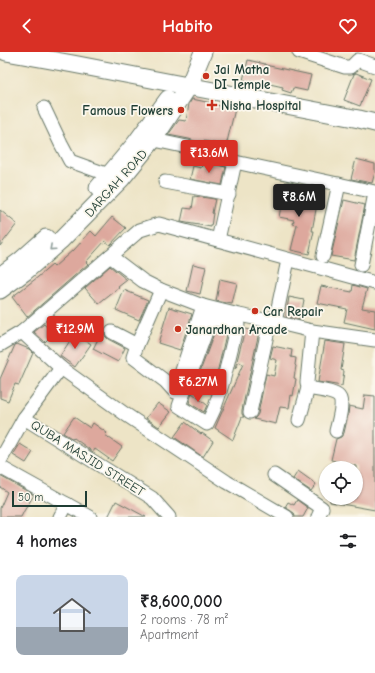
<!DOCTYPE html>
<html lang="en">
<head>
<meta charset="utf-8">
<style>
	:root { --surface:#fff; --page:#f2f2f2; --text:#202124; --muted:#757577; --line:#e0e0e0; --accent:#d93025 }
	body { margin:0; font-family:"Comic Neue",sans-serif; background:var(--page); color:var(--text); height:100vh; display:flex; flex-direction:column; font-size:15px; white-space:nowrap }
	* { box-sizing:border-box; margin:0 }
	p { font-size:13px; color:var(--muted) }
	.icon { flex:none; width:22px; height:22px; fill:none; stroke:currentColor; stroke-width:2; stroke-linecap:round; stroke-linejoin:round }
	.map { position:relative; height:465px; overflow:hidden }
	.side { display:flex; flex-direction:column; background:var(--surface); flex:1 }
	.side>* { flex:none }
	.controls { position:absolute; left:319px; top:409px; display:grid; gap:8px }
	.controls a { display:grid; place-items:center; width:44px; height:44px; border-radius:50%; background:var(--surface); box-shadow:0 1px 3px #0004; font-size:20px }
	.scale { position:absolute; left:12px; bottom:10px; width:75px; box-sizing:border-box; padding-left:4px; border:2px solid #1f3d34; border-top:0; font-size:11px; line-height:14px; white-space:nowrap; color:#1f3d34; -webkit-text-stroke:3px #fbf7ec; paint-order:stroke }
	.price { position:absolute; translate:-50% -34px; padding:0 9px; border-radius:4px; background:var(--accent); color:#fff; font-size:13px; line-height:26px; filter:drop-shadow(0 1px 2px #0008) }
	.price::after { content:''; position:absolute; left:50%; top:24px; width:12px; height:9px; margin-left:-6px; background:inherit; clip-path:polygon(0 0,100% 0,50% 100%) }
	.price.current { background:#222; color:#fff }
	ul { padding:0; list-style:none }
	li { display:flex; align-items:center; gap:12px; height:100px; padding:0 16px }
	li+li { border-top:1px solid var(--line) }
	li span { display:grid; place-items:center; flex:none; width:112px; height:80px; border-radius:8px; color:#555 }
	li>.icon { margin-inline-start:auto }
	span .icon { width:48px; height:48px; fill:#fffc; stroke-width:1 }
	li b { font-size:17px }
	h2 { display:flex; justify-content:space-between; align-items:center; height:48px; padding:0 16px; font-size:17px }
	header { display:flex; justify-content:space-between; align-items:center; height:52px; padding:0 16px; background:var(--accent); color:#fff; font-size:18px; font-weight:600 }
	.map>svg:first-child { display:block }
</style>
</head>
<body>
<header><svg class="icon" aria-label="back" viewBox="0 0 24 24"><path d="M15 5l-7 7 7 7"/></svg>Habito<svg class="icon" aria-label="heart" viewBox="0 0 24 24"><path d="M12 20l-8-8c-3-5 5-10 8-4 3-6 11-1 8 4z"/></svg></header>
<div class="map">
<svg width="375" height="465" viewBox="0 0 375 465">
	<rect width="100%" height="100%" fill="#fbf7ec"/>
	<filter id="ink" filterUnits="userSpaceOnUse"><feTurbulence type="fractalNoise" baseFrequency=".025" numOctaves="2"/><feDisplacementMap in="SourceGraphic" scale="8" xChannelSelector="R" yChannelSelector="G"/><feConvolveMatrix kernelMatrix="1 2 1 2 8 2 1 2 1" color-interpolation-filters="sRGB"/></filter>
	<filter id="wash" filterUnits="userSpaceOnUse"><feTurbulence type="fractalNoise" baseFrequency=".012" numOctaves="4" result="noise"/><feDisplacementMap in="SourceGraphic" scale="16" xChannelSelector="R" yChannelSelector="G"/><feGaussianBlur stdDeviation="0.9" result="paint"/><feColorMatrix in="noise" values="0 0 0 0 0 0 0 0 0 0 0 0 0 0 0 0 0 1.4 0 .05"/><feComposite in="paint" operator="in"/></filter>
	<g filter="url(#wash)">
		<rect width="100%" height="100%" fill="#ede4c6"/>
		<g id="blocks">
			<g fill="#dda89d">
				<polygon points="248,8 265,12 265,13 311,23 307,39 293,36 291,41 282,38 283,35 261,30 261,31 243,28"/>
				<polygon points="356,21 371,27 360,54 344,48 354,22"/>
				<polygon points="192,47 216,52 216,53 235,57 226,94 204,89 203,92 189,87 168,83 179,68 186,69 189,52"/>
				<polygon points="356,107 375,112 375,120 372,131 351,127"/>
				<polygon points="203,110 226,115 222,133 190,127 193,114 201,116"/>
				<polygon points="286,129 299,132 296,148 317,152 312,179 314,179 309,202 291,198 297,173 293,172 294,168 279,165"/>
				<polygon points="194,144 215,147 212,161 213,161 211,175 181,170 184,156 192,157"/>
				<polygon points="344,148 365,153 354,208 331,204"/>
				<polygon points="0,158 17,172 0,194"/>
				<polygon points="112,165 126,176 110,193 105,189 86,210 88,212 27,265 12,245 38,225 52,213 54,215 73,198 74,198 91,179 96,184"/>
				<polygon points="193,212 206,215 200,242 187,239"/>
				<polygon points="110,214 127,228 118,235 119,236 99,252 85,236"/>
				<polygon points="220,227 237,231 232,252 216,249"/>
				<polygon points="353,233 367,237 362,256 375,258 375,277 344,270 347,257 317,251 321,234 352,240"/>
				<polygon points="124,238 148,248 139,268 116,258"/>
				<polygon points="289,245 304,248 300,268 286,264"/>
				<polygon points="169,255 192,262 180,298 158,291"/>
				<polygon points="44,272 53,282 45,290 34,280"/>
				<polygon points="216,276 227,278 218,317 211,341 194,336"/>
				<polygon points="245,277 259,280 242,358 242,362 244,365 242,365 233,388 215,376 243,312 239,310 235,317"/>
				<polygon points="102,279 104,280 105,284 108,287 125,296 118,310 93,297"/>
				<polygon points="75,281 91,292 75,315 60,304"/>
				<polygon points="325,289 345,292 341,318 344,319 342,334 318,330"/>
				<polygon points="17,292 29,297 33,301 19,333 15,332 8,349 0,346 0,327 15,293"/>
				<polygon points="273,294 292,298 291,305 296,306 295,313 296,314 294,326 296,327 293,344 291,343 289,356 280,355 276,372 254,367 256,365 258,362 266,322 274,324 277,308 270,306"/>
				<polygon points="192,341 207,353 204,360 189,351"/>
				<polygon points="365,343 375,344 375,458 330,450 330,446 356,446 356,414 331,408 336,387 341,385 344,381 348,363 349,354 363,357"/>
				<polygon points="158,351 171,360 159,375 146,366"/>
				<polygon points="74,365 90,376 93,371 107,381 105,383 122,395 112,409 95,397 93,400 74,386 73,387 63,381"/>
				<polygon points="185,370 201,382 202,381 213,389 203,405 174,385"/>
				<polygon points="20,392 33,400 26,411 13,403"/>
				<polygon points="298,419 316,432 311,439 293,427"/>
				<polygon points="0,424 34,443 24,459 21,465 0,465 0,456 7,440 0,435"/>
				<polygon points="297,448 308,456 303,465 295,465 294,461 285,455 288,450 294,453"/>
				<polygon points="116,449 146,465 108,465"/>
			</g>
		</g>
	</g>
	<g filter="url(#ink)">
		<use href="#blocks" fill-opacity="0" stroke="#677767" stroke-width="1"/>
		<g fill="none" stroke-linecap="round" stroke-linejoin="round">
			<defs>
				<g id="minor">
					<polyline points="299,0 345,15 351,15 358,8 375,14"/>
					<polyline points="44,56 61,92 70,109 109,123"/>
					<polyline points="145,86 187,95 235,110 375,140"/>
					<polyline points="165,130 229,142"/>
					<polyline points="218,188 235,110"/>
					<polyline points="110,204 143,229 161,238 203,254 239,263 275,270 312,279 375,288"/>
					<polyline points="323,204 339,132"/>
					<polyline points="361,213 375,141"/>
					<polyline points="161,238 137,293 133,305 165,329 175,340 203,254"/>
					<polyline points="275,270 288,208"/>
					<path d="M238 273 211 266 179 354 207 372C210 365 214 359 216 352 226 323 232 293 239 263"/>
					<polyline points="22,280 61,316 125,362 227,430 287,465"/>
					<polyline points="112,280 137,293"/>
					<polyline points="0,293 22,280 140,178 159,172 375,231"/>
					<path d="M308 336C316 338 334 339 339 345 344 351 338 371 336 379"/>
					<polyline points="250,360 270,269"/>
					<polyline points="24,366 61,316"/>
					<polyline points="299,368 308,336 307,330 312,279"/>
					<polyline points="0,409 24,366 152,446 169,465"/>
					<polyline points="0,415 90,465"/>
					<polyline points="274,423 322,456 318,465"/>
					<polyline points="60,465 67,452"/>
				</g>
				<g id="major">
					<polyline points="6,0 73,12 359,67 375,71"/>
					<polyline points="98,136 135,92 168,47"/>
					<polyline points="0,224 20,209 46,186"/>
					<polyline points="0,238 26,219 60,189 122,126 153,88 189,34 203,0"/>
				</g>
			</defs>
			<use href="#minor" stroke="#677767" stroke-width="15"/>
			<use href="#major" stroke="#677767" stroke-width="19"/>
			<use href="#minor" stroke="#fff" stroke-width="13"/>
			<use href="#major" stroke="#fff" stroke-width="17"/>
		</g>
		<defs><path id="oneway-chevron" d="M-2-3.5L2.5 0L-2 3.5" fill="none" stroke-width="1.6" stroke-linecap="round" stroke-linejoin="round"/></defs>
		<use stroke="#8f9e9a" href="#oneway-chevron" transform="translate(52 196) rotate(138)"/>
	</g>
	<g fill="#c8321e" stroke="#fbf7ec" stroke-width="1.5">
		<circle cx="206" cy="24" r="4"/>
		<path d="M210 47h4v4h4v4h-4v4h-4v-4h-4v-4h4z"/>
		<circle cx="181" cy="58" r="4"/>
		<circle cx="255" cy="259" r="4"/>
		<circle cx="178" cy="277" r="4"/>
	</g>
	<g text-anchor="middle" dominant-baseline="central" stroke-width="3.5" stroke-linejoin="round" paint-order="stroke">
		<g font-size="13" font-weight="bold" fill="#1f3d34" stroke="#fbf7ec" text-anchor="start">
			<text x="214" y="17">Jai Matha<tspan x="214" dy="15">DI Temple</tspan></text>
			<text x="221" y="53">Nisha Hospital</text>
			<text x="173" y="58" text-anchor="end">Famous Flowers</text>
			<text x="263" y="259">Car Repair</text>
			<text x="186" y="277">Janardhan Arcade</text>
		</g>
		<g font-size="13" fill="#1f3d34" stroke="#fbf7ec">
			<text transform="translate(116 131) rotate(-48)">DARGAH ROAD</text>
			<text transform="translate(88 406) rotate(32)">QUBA MASJID STREET</text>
		</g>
	</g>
</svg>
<div class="controls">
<a><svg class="icon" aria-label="locate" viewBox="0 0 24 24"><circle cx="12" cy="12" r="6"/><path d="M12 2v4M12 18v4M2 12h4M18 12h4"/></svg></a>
</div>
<div class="scale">50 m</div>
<b class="price" style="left:209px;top:122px">₹13.6M</b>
<b class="price current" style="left:299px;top:166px">₹8.6M</b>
<b class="price" style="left:75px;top:298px">₹12.9M</b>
<b class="price" style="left:198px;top:351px">₹6.27M</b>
</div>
<section class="side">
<h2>4 homes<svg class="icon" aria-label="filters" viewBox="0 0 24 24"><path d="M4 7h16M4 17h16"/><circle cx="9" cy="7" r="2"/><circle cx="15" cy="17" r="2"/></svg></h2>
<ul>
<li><span style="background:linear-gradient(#c9d6e8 65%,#9aa5b1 0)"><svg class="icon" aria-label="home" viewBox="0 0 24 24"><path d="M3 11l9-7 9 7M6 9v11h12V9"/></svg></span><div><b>₹8,600,000</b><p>2 rooms · 78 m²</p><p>Apartment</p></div></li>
</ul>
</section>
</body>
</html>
